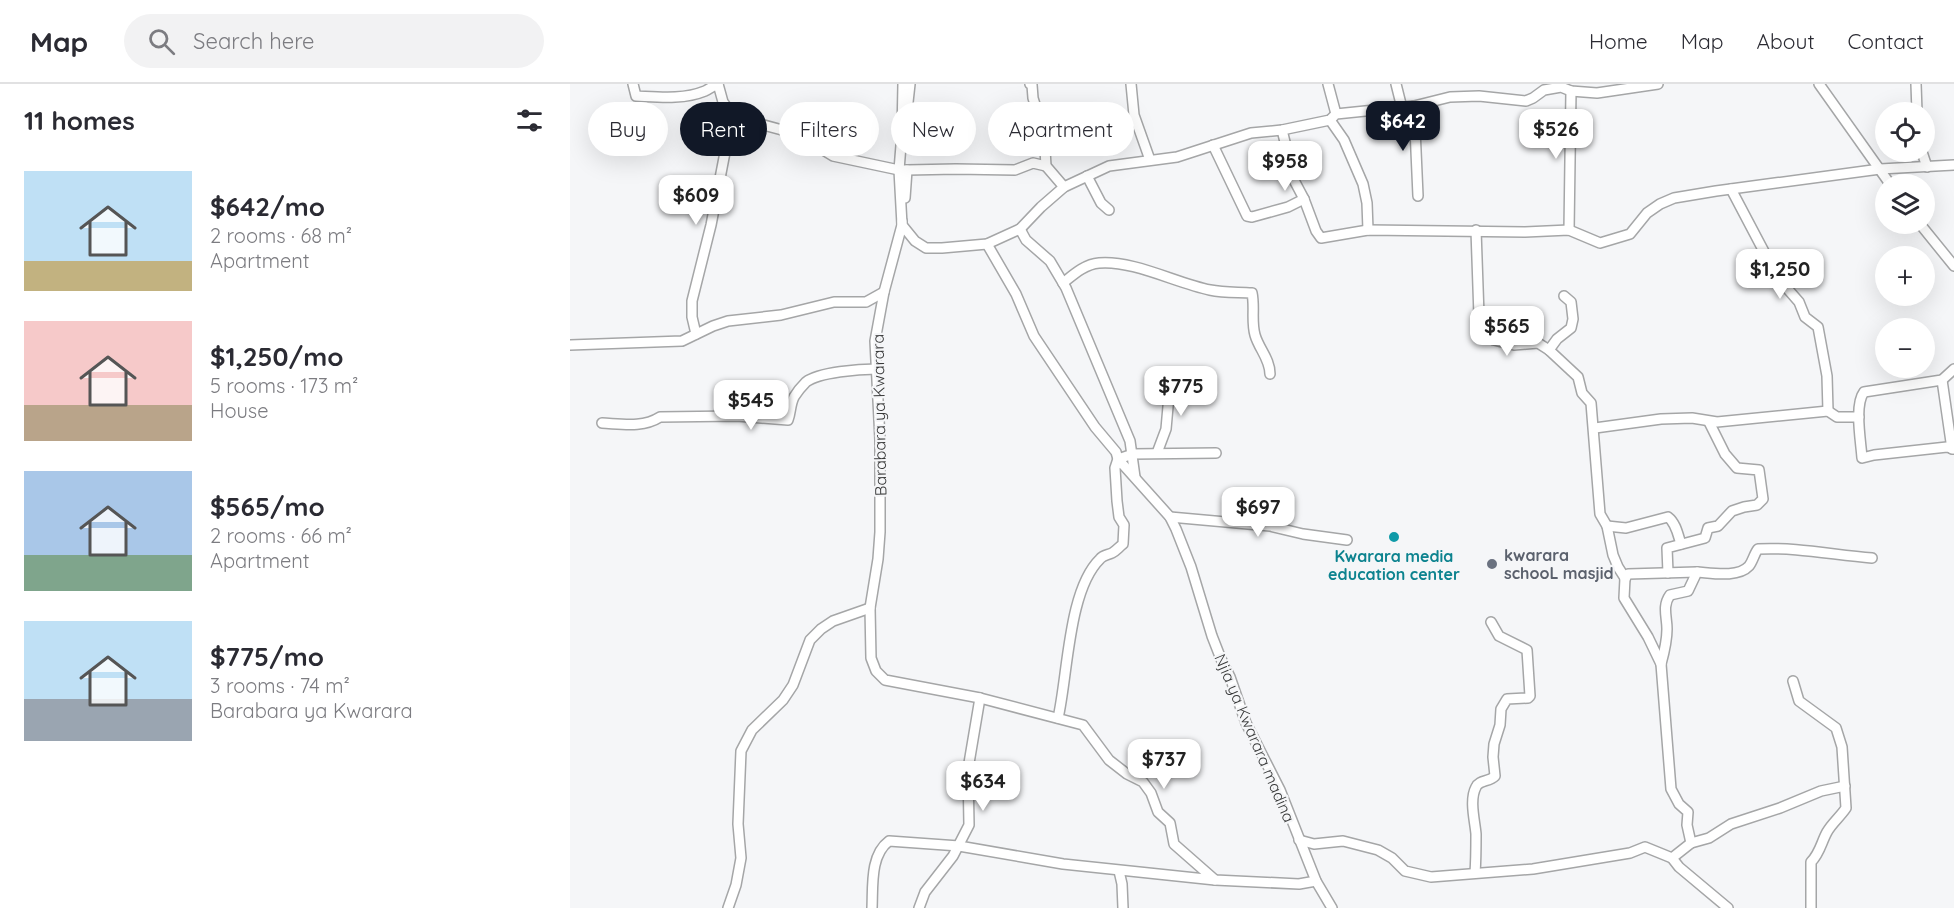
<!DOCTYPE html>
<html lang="en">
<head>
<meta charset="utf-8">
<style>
	:root { --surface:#fff; --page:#f2f2f3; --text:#2b2b33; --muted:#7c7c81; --line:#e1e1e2; --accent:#111827 }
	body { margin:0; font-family:Quicksand,sans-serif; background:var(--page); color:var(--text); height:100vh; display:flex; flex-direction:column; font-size:22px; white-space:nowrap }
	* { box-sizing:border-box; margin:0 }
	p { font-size:20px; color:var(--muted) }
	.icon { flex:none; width:33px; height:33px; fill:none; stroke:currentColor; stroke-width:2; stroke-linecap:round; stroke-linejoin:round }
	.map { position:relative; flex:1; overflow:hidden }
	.drawer { display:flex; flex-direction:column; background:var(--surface); width:570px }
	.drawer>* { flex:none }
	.hud { position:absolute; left:18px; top:18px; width:570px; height:54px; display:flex; gap:12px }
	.fabs { position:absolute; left:1305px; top:18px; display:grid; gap:12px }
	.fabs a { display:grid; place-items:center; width:60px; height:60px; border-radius:50%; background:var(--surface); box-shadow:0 6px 24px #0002; font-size:30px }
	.price { position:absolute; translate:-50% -51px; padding:0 14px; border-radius:12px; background:#fff; color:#222; font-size:20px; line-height:39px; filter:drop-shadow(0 2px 3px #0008) }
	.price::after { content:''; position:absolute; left:50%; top:36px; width:18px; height:14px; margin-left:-9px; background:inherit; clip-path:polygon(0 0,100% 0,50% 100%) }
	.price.on { background:var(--accent); color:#fff }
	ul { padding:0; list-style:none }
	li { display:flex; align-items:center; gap:18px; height:150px; padding:0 24px }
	li span { display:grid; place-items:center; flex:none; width:168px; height:120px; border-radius:0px; color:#555 }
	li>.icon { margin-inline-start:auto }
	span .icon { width:72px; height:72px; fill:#fffc; stroke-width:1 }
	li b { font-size:26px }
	h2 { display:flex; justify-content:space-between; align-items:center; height:72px; padding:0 24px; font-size:26px }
	.pill { padding:0 21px; border-radius:27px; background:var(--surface); box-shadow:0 6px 24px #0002; font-size:21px; line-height:54px }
	.pill.on { background:var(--accent); color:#fff }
	header { display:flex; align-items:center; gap:36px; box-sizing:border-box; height:84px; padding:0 30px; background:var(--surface); border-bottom:2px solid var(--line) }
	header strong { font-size:28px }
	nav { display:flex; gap:33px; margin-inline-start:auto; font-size:21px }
	.search { width:420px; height:54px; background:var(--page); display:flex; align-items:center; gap:15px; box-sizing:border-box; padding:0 21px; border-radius:33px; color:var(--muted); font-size:22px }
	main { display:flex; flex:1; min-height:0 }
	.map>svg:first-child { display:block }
</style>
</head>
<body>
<header>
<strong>Map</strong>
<div class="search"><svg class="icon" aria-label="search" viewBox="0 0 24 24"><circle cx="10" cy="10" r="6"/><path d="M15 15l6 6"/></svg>Search here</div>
<nav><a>Home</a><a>Map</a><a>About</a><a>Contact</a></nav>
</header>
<main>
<section class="drawer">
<h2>11 homes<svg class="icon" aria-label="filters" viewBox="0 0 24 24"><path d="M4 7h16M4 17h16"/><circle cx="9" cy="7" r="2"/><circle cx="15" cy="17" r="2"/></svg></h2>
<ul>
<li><span style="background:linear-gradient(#bfe0f5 75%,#c2b280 0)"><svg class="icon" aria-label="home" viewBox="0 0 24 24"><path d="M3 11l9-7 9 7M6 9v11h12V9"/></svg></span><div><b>$642/mo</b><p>2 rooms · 68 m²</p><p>Apartment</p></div></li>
<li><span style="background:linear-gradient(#f6c9c9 70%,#b9a48a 0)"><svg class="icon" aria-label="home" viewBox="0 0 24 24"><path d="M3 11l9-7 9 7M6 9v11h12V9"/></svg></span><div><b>$1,250/mo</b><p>5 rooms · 173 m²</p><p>House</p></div></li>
<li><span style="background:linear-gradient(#a9c7e8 70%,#7fa58c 0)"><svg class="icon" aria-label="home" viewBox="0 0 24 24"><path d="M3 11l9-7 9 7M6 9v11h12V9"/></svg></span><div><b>$565/mo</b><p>2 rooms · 66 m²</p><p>Apartment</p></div></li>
<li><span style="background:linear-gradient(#bfe0f5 65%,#9aa5b1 0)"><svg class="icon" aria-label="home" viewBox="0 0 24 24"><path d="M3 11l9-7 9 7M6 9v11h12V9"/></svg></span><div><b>$775/mo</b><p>3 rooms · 74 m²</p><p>Barabara ya Kwarara</p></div></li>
</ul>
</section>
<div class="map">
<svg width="1384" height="824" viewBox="0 0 1384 824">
	<rect width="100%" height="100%" fill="#f5f6f8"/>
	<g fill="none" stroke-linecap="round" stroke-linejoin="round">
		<defs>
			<g id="street">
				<path d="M63 0 66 12C88 13 113 16 135 7 139 5 143 2 148 0"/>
				<polyline points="148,0 153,18 166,36 190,40 227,50 263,72 329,86"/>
				<polyline points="333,0 332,49 329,86 332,141 314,208 305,257 310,356 310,448 308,475 300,524 301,574 306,587 315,596 410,614 513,641 539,676 557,690 573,698 581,709 588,728 600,739 604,760 645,796"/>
				<polyline points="460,0 462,1 463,14 474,49 476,82 494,103"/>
				<polyline points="561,0 564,31 580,76"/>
				<polyline points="758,0 766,30"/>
				<polyline points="826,0 832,24"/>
				<polyline points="1249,0 1320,100"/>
				<polyline points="1346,0 1347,28"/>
				<polyline points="338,18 340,0"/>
				<polyline points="844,22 848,112"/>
				<polyline points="760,36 774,56 793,100 797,119 798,146"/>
				<polyline points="712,46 725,98 734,115 746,147 751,154 798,146 955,148 999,146 1030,159 1060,150 1077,129 1090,120 1104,114 1146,107 1310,85 1384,81"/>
				<polyline points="643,61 677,132 682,133 718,123 734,115"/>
				<polyline points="1352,68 1357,83"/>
				<polyline points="329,83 329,86 337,86 335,114"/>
				<polyline points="337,86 386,85 445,86 463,79 476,82"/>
				<polyline points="517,92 531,119 539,126"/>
				<polyline points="1161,105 1200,179 1215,202 1229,218 1235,233 1248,243 1257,292 1258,327"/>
				<polyline points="332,137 332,141 345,157 356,164 372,164 417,160 450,145 471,123 494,103 539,82 607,73 681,49 712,46 760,36 766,30 844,22 880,13 909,12 956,17 963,14 974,6 991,3 1001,7 1027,9 1088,0"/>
				<polyline points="1350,140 1384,182"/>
				<polyline points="450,145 456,156 480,177 496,204 560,357 565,393"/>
				<polyline points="906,146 909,232 913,247 924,256 944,261 968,259 979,266 1008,293 1012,309 1021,319 1030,430 1037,442 1043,471 1048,483 1055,494 1054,514 1078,553 1091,580 1101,705 1109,720 1118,728 1117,741 1121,759"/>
				<polyline points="999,146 1001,7"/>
				<polyline points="417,160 446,210 464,252 525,343 546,368 548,375 600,433 606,445 621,483 642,552 651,575 660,593 676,639 710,706 746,797 762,824"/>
				<path d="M493 199C503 191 515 180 529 179 563 176 606 199 640 206 654 209 668 208 682 209 685 223 681 237 685 251 689 265 700 275 700 290"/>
				<polyline points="126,250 122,233 122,217 141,141 157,58 166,36"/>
				<polyline points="0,261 112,257 143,242 158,237 211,231 264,218 296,218 314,208"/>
				<polyline points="979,266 987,255 1001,244 1003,235 1001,218 994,212"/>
				<path d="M1384 285 1372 296 1294 308C1284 321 1291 358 1292 374L1304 371 1377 363 1384 365"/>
				<polyline points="1372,296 1382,365"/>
				<path d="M32 339C52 340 73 344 90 333L167 332 218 336C221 328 220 321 224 313 227 308 232 302 236 298 249 288 290 285 307 285"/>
				<polyline points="1025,344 1091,335 1122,334 1147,338 1258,327 1267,333 1289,333"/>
				<polyline points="587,369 596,345 601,289"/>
				<polyline points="600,433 700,442 733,450 777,456"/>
				<path d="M1037 442 1056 444 1098 433C1106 439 1108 451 1111 460"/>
				<polyline points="1098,489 1097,464 1135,454 1138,444 1148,442 1162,427 1174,423 1187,421 1193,415 1189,386 1167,384 1155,370 1139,338"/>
				<polyline points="1055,495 1058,490 1127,488"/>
				<path d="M1091 580C1094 569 1097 557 1097 545 1097 533 1092 522 1100 511L1118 507 1127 488C1142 489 1168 494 1179 482 1183 477 1184 470 1188 465 1226 463 1264 471 1302 474"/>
				<path d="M1223 597 1229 617 1266 644 1272 663 1276 724C1270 733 1262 739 1257 748 1251 759 1250 769 1241 778V824"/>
				<path d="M488 634C498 591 498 506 530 475 533 471 538 471 542 469 546 467 549 463 553 460L554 441 549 433 547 417 545 384 548 375 563 370 646 369"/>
				<polyline points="729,756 744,760 773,757 808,766 822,774 835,787 861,793 963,785 1060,769 1075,763 1102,774 1109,783 1158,824"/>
				<polyline points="1102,774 1121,759 1139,754 1161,740 1210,724 1251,707 1275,702"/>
				<polyline points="549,787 552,800 553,824"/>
				<path d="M905 789C906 776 906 763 906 750 905 737 899 716 906 703 909 696 919 698 925 692L923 673 924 660 930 641 931 625 937 615 958 614 960 612 957 566 929 552 921 538"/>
				<polyline points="158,824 166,801 171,774 168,740 171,667 182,646 213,616 223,601 240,556 251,545 263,537 300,524"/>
				<path d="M302 824C303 802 300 771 319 757L389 762 493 780 645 796 729 800 746 797"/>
				<polyline points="349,824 355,808 383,772 399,741 398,685 410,614"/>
			</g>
		</defs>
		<use href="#street" stroke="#a5a6a7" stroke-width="12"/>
		<use href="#street" stroke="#fff" stroke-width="9"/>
	</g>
	<circle fill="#0f9aa8" stroke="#f5f6f8" stroke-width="2" cx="824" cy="453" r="6"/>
	<circle fill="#6b7280" stroke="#f5f6f8" stroke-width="2" cx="922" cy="480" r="6"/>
	<g text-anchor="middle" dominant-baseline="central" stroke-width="4.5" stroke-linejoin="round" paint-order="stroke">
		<g font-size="16" fill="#383939" stroke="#f5f6f8">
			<text transform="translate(309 331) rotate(-91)">Barabara ya Kwarara</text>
			<text transform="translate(685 654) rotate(67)">Njia ya Kwarara madina</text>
		</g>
		<g font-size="16" font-weight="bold" fill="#5b616d" stroke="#f5f6f8" text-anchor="start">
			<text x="934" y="471">kwarara<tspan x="934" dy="18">schooL masjid</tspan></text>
		</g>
		<g font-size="16" font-weight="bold" fill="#0d838f" stroke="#f5f6f8">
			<text x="824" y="472">Kwarara media<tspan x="824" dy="18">education center</tspan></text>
		</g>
	</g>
</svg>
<div class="fabs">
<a><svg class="icon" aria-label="locate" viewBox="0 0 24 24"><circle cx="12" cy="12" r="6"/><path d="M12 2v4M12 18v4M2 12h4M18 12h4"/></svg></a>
<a><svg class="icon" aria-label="layers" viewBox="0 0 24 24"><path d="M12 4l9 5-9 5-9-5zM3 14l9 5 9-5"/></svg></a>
<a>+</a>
<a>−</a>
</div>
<b class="price on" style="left:833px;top:68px">$642</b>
<b class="price" style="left:986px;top:76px">$526</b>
<b class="price" style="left:715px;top:108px">$958</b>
<b class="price" style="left:126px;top:142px">$609</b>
<b class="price" style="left:1210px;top:216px">$1,250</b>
<b class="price" style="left:937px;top:273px">$565</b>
<b class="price" style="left:611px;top:333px">$775</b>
<b class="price" style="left:181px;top:347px">$545</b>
<b class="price" style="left:688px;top:454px">$697</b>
<b class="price" style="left:594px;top:706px">$737</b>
<b class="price" style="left:413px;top:728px">$634</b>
<div class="hud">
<a class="pill">Buy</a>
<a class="pill on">Rent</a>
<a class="pill">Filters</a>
<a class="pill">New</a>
<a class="pill">Apartment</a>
</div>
</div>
</main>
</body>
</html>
